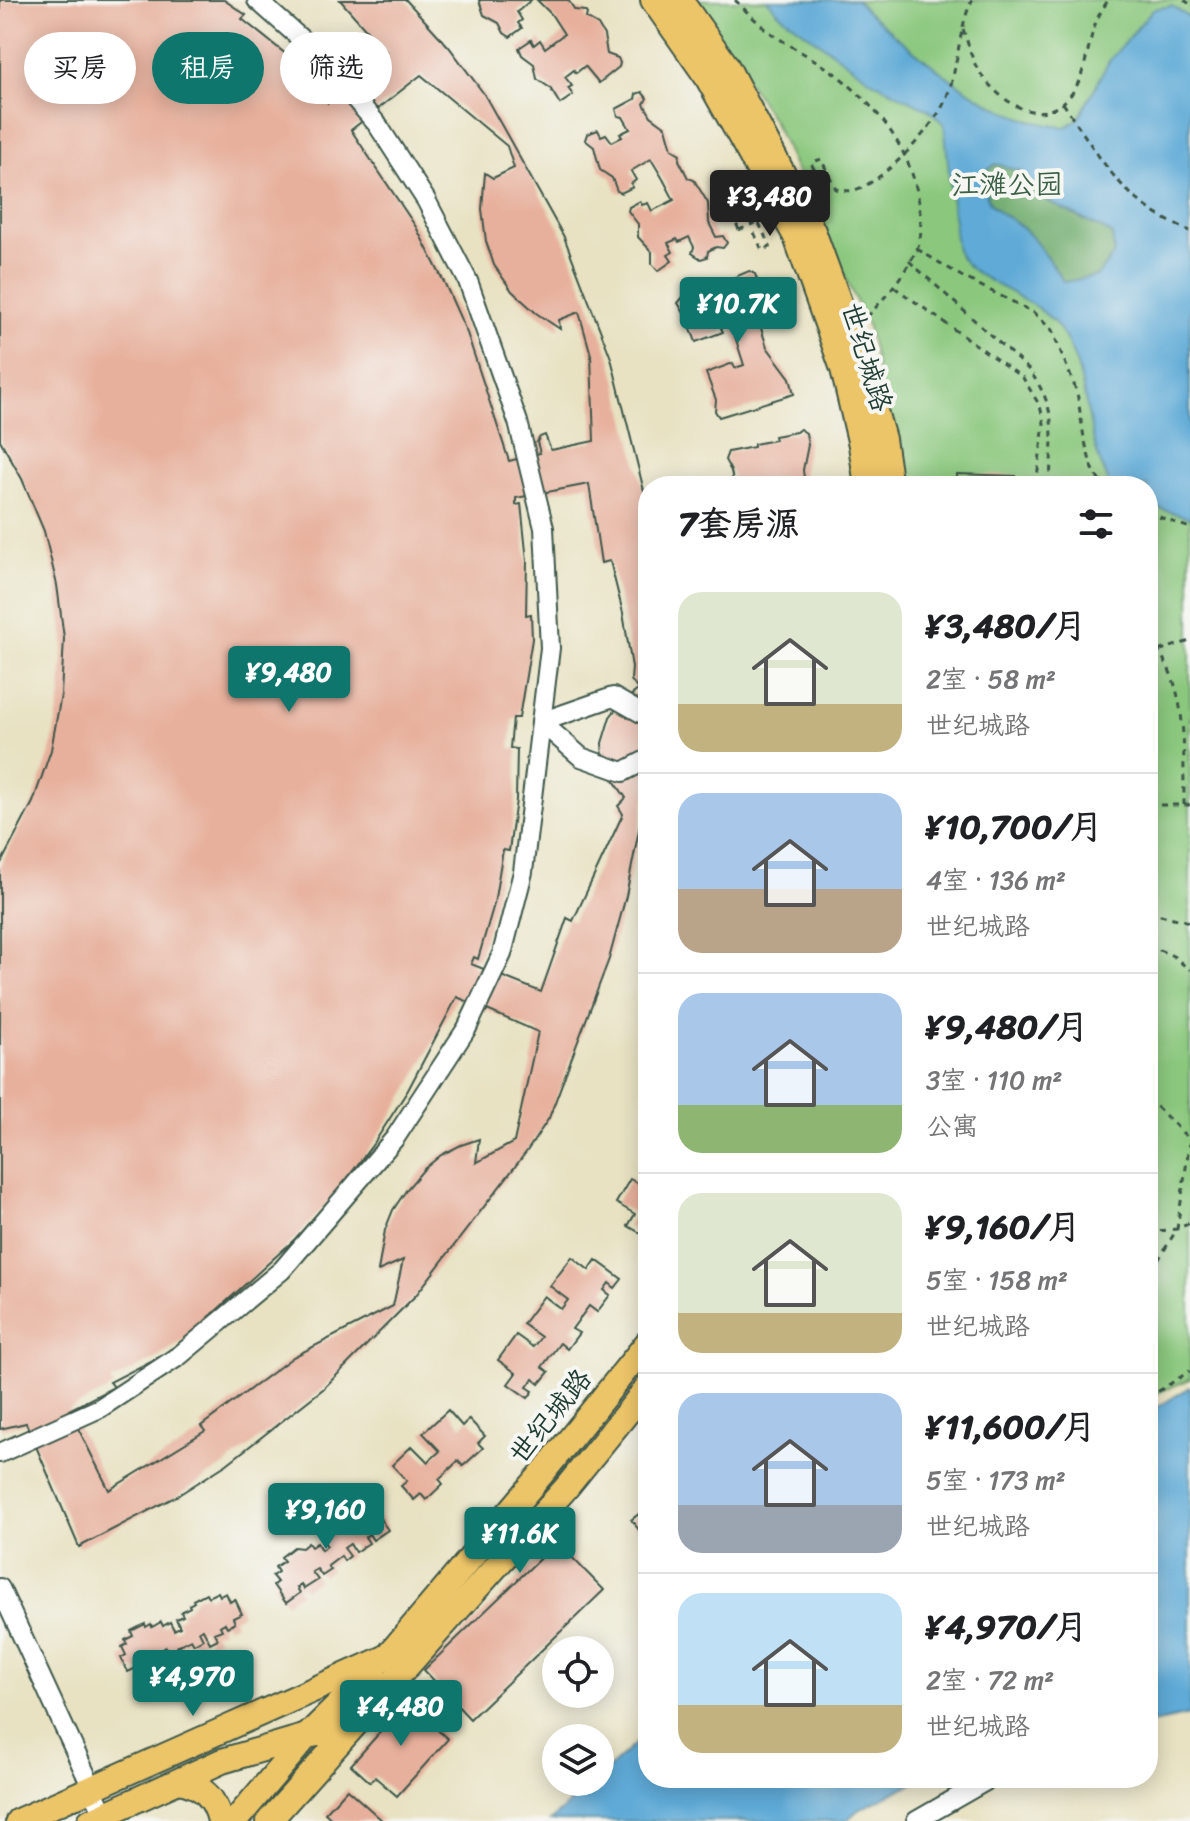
<!DOCTYPE html>
<html lang="zh">
<head>
<meta charset="utf-8">
<style>
	:root { --surface:#fff; --page:#f6f6f6; --text:#202124; --muted:#757577; --line:#e0e0e0; --accent:#0f766e }
	body { margin:0; font-family:Sriracha,"LXGW WenKai TC",sans-serif; background:var(--page); color:var(--text); height:100vh; display:flex; flex-direction:column; font-size:30px; white-space:nowrap }
	* { box-sizing:border-box; margin:0 }
	p { font-size:26px; color:var(--muted) }
	.icon { flex:none; width:44px; height:44px; fill:none; stroke:currentColor; stroke-width:2; stroke-linecap:round; stroke-linejoin:round }
	.map { position:relative; flex:1; overflow:hidden }
	.details { position:absolute; left:638px; top:476px; width:520px; height:1312px; display:flex; flex-direction:column; background:var(--surface); border-radius:32px; box-shadow:0 4px 20px #0003 }
	.details>* { flex:none }
	.banner { position:absolute; left:24px; top:32px; width:494px; height:72px; display:flex; gap:16px }
	.tools { position:absolute; left:542px; top:1636px; display:grid; gap:16px }
	.tools a { display:grid; place-items:center; width:72px; height:72px; border-radius:50%; background:var(--surface); box-shadow:0 4px 20px #0003; font-size:40px }
	.price { position:absolute; translate:-50% -68px; padding:0 18px; border-radius:8px; background:var(--accent); color:#fff; font-size:26px; line-height:52px; filter:drop-shadow(0 2px 4px #0008) }
	.price::after { content:''; position:absolute; left:50%; top:48px; width:24px; height:18px; margin-left:-12px; background:inherit; clip-path:polygon(0 0,100% 0,50% 100%) }
	.price.on { background:#222; color:#fff }
	ul { padding:0; list-style:none }
	li { display:flex; align-items:center; gap:24px; height:200px; padding:0 40px }
	li+li { border-top:2px solid var(--line) }
	li span { display:grid; place-items:center; flex:none; width:224px; height:160px; border-radius:24px; color:#555 }
	li>.icon { margin-inline-start:auto }
	span .icon { width:96px; height:96px; fill:#fffc; stroke-width:1 }
	li b { font-size:34px }
	h2 { display:flex; justify-content:space-between; align-items:center; height:96px; padding:0 40px; font-size:34px }
	.chip { padding:0 28px; border-radius:36px; background:var(--surface); box-shadow:0 4px 20px #0003; font-size:28px; line-height:72px }
	.chip.on { background:var(--accent); color:#fff }
	.map>svg:first-child { display:block }
</style>
</head>
<body>
<div class="map">
<svg width="1190" height="1821" viewBox="0 0 1190 1821">
	<rect width="100%" height="100%" fill="#f6f6f2"/>
	<filter id="ink" filterUnits="userSpaceOnUse"><feTurbulence type="fractalNoise" baseFrequency=".0125" numOctaves="2"/><feDisplacementMap in="SourceGraphic" scale="16" xChannelSelector="R" yChannelSelector="G"/><feConvolveMatrix kernelMatrix="1 2 1 2 8 2 1 2 1" color-interpolation-filters="sRGB"/></filter>
	<filter id="wash" filterUnits="userSpaceOnUse"><feTurbulence type="fractalNoise" baseFrequency=".006" numOctaves="4" result="noise"/><feDisplacementMap in="SourceGraphic" scale="32" xChannelSelector="R" yChannelSelector="G"/><feGaussianBlur stdDeviation="1.8" result="paint"/><feColorMatrix in="noise" values="0 0 0 0 0 0 0 0 0 0 0 0 0 0 0 0 0 1.4 0 .05"/><feComposite in="paint" operator="in"/></filter>
	<g filter="url(#wash)">
		<rect width="100%" height="100%" fill="#e8e2c2"/>
		<polygon fill="#8bc87e" stroke="#558259" stroke-width="2" points="696,0 1190,0 1190,1379 1148,1397 1148,1261 1151,1256 1148,1254 1148,486 902,486 868,327 774,122"/>
		<path fill="#70ac6d" stroke="#487450" stroke-width="2" d="M996 164 1020 171 1049 202 1112 234 1114 254 1097 276 1064 282C1052 266 1040 244 1025 230 998 207 984 214 984 171Z"/>
		<g fill="#5faad7" stroke="#3f7486" stroke-width="2" fill-rule="evenodd">
			<path d="M767 0H857L866 11C921 56 992 123 1066 127L1079 118 1109 61 1153 9 1172 6 1190 18V518L1148 505V486H1111C1084 440 1091 380 1063 334 1040 294 970 284 958 252 954 244 955 231 954 222 950 189 948 156 944 124L929 110 872 81 781 15ZM996 164 1020 171 1049 202 1112 234 1114 254 1097 276 1064 282C1052 266 1040 244 1025 230 999 207 984 214 984 172Z"/>
			<polygon points="1190,1387 1190,1715 1148,1724 1148,1413"/>
			<polygon points="648,1732 648,1778 923,1778 858,1810 846,1821 550,1821 593,1782 600,1782 600,1776"/>
		</g>
		<g id="blocks">
			<g fill="#e7b09c" fill-rule="evenodd">
				<path d="M0 0H224L246 15 242 19 292 59 325 93 321 95 328 103 386 52 340 0H406L449 47 484 94 564 237 611 358 647 503 648 521 647 789 626 896 609 959 549 1118 527 1151 416 1295 323 1389 227 1464 177 1496 79 1547 26 1423 0 1429V865L33 802 51 750 61 695 64 638 57 585 44 531 22 479 0 440ZM421 75 507 146 514 168 493 178 485 173 482 209 486 241 494 265 512 291 536 313 560 329 559 320 579 312 591 355 594 441 551 450 545 435 540 437 537 442 540 453 509 461 467 333 445 284 416 227 351 130ZM589 484 601 563 610 561 623 613 632 667 631 680 638 690 620 704 610 717 602 743 603 758 608 772 626 798 618 806 623 814 573 921 567 918 541 992 471 964 474 957 478 959 494 904 503 850 509 851 516 800 517 749 510 748 513 718H519L532 639 531 614 526 615 527 561 521 504 516 505V498ZM457 997 538 1032 514 1142 476 1163 479 1139 461 1145 441 1155 424 1169 407 1189 393 1210 385 1230 378 1271 403 1260 393 1306 293 1357 201 1426 205 1431 109 1490 69 1410 114 1387 110 1382 159 1357 207 1324 205 1321 295 1239 337 1192 376 1140 408 1090Z"/>
				<polygon points="479,0 531,0 517,12 522,20 518,23 522,28 510,37 504,33 499,23 484,15"/>
				<polygon points="537,0 568,0 575,10 585,11 587,14 586,18 598,25 604,35 607,54 618,58 620,63 619,67 599,83 585,66 576,73 574,70 565,77 572,86 568,88 573,95 560,104 550,88 537,79 534,64 522,55 519,48 531,40 534,45 540,40 545,48 564,34 551,14"/>
				<polygon points="642,92 647,98 644,104 651,116 666,127 672,149 680,154 679,160 688,178 694,180 708,203 709,223 716,237 723,236 727,243 723,248 716,247 708,251 707,257 701,259 692,253 694,247 689,237 679,242 677,239 668,243 673,252 668,255 672,261 658,271 652,264 652,252 638,237 638,224 628,211 629,207 640,201 642,205 648,203 652,211 674,200 663,179 651,159 631,171 636,180 631,184 633,187 621,193 617,191 612,178 600,170 594,147 585,140 587,134 598,130 601,136 606,134 612,142 622,137 620,134 630,129 623,117 618,116 616,109 635,99 636,94"/>
				<polygon points="749,271 755,274 758,283 759,322 767,347 790,378 794,394 719,417 715,411 716,400 706,373 733,363 735,368 744,365 731,324 721,328 723,332 696,342 687,318 678,303 683,297 688,297"/>
				<polygon points="800,429 806,433 808,445 803,470 805,486 771,486 770,480 763,481 764,486 734,486 731,471 725,460 728,452 754,447 754,444 775,440 774,436 796,432"/>
				<polygon points="957,474 1016,476 1016,486 957,486"/>
				<polygon points="630,1179 648,1189 648,1227 644,1235 628,1226 635,1214 616,1203"/>
				<polygon points="572,1257 589,1270 596,1260 622,1279 615,1288 609,1283 604,1290 610,1295 597,1312 589,1306 572,1329 579,1333 567,1349 560,1343 542,1367 549,1372 539,1384 533,1379 527,1387 533,1391 528,1398 508,1384 516,1373 498,1360 516,1335 533,1347 541,1337 523,1324 544,1296 561,1309 568,1300 550,1286"/>
				<polygon points="448,1410 462,1426 469,1419 485,1436 478,1443 483,1448 463,1466 458,1461 439,1479 443,1484 426,1500 421,1494 414,1500 401,1486 407,1481 392,1465 412,1446 428,1462 440,1451 423,1433"/>
				<polygon points="359,1506 362,1510 366,1507 370,1513 374,1510 388,1530 373,1540 369,1534 365,1537 369,1543 355,1552 350,1544 344,1548 350,1556 344,1561 341,1556 328,1566 331,1570 322,1576 317,1569 312,1572 318,1580 304,1589 301,1585 297,1588 300,1593 286,1603 273,1585 277,1582 272,1576 278,1572 275,1567 284,1561 281,1557 294,1547 302,1548 308,1543 311,1547 317,1543 321,1550 327,1546 322,1539 328,1535 325,1531 331,1527 330,1524 335,1521 333,1518 347,1508 350,1512"/>
				<polygon points="648,1507 648,1541 631,1520"/>
				<polygon points="557,1542 604,1590 470,1719 424,1670"/>
				<polygon points="218,1592 220,1596 226,1593 230,1602 235,1599 242,1614 233,1618 235,1623 227,1627 225,1623 220,1626 222,1630 214,1633 218,1639 210,1643 203,1629 199,1631 203,1639 194,1644 191,1639 177,1646 179,1651 170,1655 166,1647 161,1650 169,1664 161,1668 158,1662 151,1665 149,1661 145,1663 147,1667 138,1672 136,1668 128,1672 121,1658 126,1655 122,1647 127,1644 125,1640 133,1636 131,1631 145,1624 146,1627 151,1624 152,1627 161,1622 163,1626 170,1622 174,1630 180,1627 176,1619 183,1616 181,1612 190,1607 189,1605 194,1602 193,1600 206,1593 208,1597"/>
				<polygon points="412,1696 432,1714 426,1720 448,1739 397,1796 375,1777 370,1782 351,1765"/>
				<polygon points="347,1789 383,1821 334,1821 325,1813"/>
			</g>
		</g>
	</g>
	<g filter="url(#ink)">
		<use href="#blocks" fill-opacity="0" stroke="#3d5649" stroke-width="2"/>
		<g fill="none" stroke-linecap="round" stroke-linejoin="round">
			<defs>
				<g id="minor">
					<polyline points="648,717 613,697 541,722 581,757 623,772 648,759"/>
					<polyline points="0,1453 100,1408 179,1356 282,1270 395,1138 467,1028 502,954 523,872 550,648 544,528 518,422 468,281 426,200 377,124 308,45 257,0"/>
					<polyline points="0,1588 104,1814"/>
					<polyline points="916,1821 991,1778"/>
				</g>
				<g id="major">
					<polyline points="653,0 707,77 796,237 843,369 861,445 867,486"/>
					<polyline points="680,0 726,65 813,231 862,365 883,439 890,486"/>
					<path d="M180 1781C203 1786 215 1798 220 1821"/>
					<polyline points="18,1821 387,1657 545,1470 648,1342"/>
					<polyline points="90,1821 222,1761 307,1736 350,1728"/>
					<polyline points="235,1821 307,1736 374,1670"/>
					<polyline points="269,1821 566,1488 648,1387"/>
				</g>
			</defs>
			<use href="#minor" stroke="#3d5649" stroke-width="22"/>
			<use href="#major" stroke="#3d5649" stroke-width="28"/>
			<g stroke="#3d5649" stroke-width="3" stroke-dasharray="6 6" stroke-linecap="butt">
				<path d="M735 0C746 11 758 23 771 33 794 50 821 61 843 80 884 114 916 158 920 213 921 225 922 238 917 249 905 274 885 298 866 318"/>
				<polyline points="1184,0 1190,4"/>
				<path d="M963 29C968 42 971 58 978 70 997 99 1038 131 1069 97 1086 78 1087 45 1096 22 1099 14 1104 7 1108 0"/>
				<path d="M1063 103C1101 159 1123 204 1190 231"/>
				<path d="M825 191 811 163 821 159 836 189C842 190 848 192 854 190 882 184 934 127 945 101 959 69 957 32 972 0"/>
				<polyline points="739,230 734,218 753,210 770,247 762,250 753,230"/>
				<polyline points="917,249 963,277 1033,312 1052,330 1077,392 1084,438 1091,465 1102,486"/>
				<path d="M909 261 1028 369C1060 410 1051 437 1050 486"/>
				<polyline points="894,287 1023,378 1040,406 1044,423 1036,486"/>
				<polyline points="1148,513 1190,528"/>
				<path d="M1148 640C1190 679 1183 751 1184 805"/>
				<polyline points="1148,654 1190,641"/>
				<polyline points="1148,805 1190,805"/>
				<polyline points="1148,912 1190,922"/>
				<polyline points="1148,945 1173,956 1190,970"/>
				<polyline points="1148,1098 1190,1140 1177,1229 1148,1277"/>
				<polyline points="1148,1232 1177,1229 1190,1223"/>
				<polyline points="1148,1398 1190,1371"/>
			</g>
			<use href="#minor" stroke="#fff" stroke-width="18"/>
			<use href="#major" stroke="#edc569" stroke-width="24"/>
			<polyline stroke="#3d5649" stroke-width="3" stroke-dasharray="6 6" stroke-linecap="butt" points="739,230 825,191"/>
		</g>
	</g>
	<g text-anchor="middle" dominant-baseline="central" stroke-width="8" stroke-linejoin="round" paint-order="stroke">
		<g font-size="28" fill="#3a6046" stroke="#f6f6f2">
			<text x="1007" y="184">江滩公园</text>
		</g>
		<g font-size="28" fill="#1f3d34" stroke="#f6f6f2">
			<text transform="translate(867 357) rotate(73)">世纪城路</text>
			<text transform="translate(550 1416) rotate(-51)">世纪城路</text>
		</g>
	</g>
</svg>
<div class="tools">
<a><svg class="icon" aria-label="locate" viewBox="0 0 24 24"><circle cx="12" cy="12" r="6"/><path d="M12 2v4M12 18v4M2 12h4M18 12h4"/></svg></a>
<a><svg class="icon" aria-label="layers" viewBox="0 0 24 24"><path d="M12 4l9 5-9 5-9-5zM3 14l9 5 9-5"/></svg></a>
</div>
<b class="price on" style="left:770px;top:238px">¥3,480</b>
<b class="price" style="left:738px;top:345px">¥10.7K</b>
<b class="price" style="left:289px;top:714px">¥9,480</b>
<b class="price" style="left:326px;top:1551px">¥9,160</b>
<b class="price" style="left:520px;top:1575px">¥11.6K</b>
<b class="price" style="left:193px;top:1718px">¥4,970</b>
<b class="price" style="left:401px;top:1748px">¥4,480</b>
<div class="banner">
<a class="chip">买房</a>
<a class="chip on">租房</a>
<a class="chip">筛选</a>
</div>
<section class="details">
<h2>7套房源<svg class="icon" aria-label="filters" viewBox="0 0 24 24"><path d="M4 7h16M4 17h16"/><circle cx="9" cy="7" r="2"/><circle cx="15" cy="17" r="2"/></svg></h2>
<ul>
<li><span style="background:linear-gradient(#dfe7d0 70%,#c2b280 0)"><svg class="icon" aria-label="home" viewBox="0 0 24 24"><path d="M3 11l9-7 9 7M6 9v11h12V9"/></svg></span><div><b>¥3,480/月</b><p>2室 · 58 m²</p><p>世纪城路</p></div></li>
<li><span style="background:linear-gradient(#a9c7e8 60%,#b9a48a 0)"><svg class="icon" aria-label="home" viewBox="0 0 24 24"><path d="M3 11l9-7 9 7M6 9v11h12V9"/></svg></span><div><b>¥10,700/月</b><p>4室 · 136 m²</p><p>世纪城路</p></div></li>
<li><span style="background:linear-gradient(#a9c7e8 70%,#8fb573 0)"><svg class="icon" aria-label="home" viewBox="0 0 24 24"><path d="M3 11l9-7 9 7M6 9v11h12V9"/></svg></span><div><b>¥9,480/月</b><p>3室 · 110 m²</p><p>公寓</p></div></li>
<li><span style="background:linear-gradient(#dfe7d0 75%,#c2b280 0)"><svg class="icon" aria-label="home" viewBox="0 0 24 24"><path d="M3 11l9-7 9 7M6 9v11h12V9"/></svg></span><div><b>¥9,160/月</b><p>5室 · 158 m²</p><p>世纪城路</p></div></li>
<li><span style="background:linear-gradient(#a9c7e8 70%,#9aa5b1 0)"><svg class="icon" aria-label="home" viewBox="0 0 24 24"><path d="M3 11l9-7 9 7M6 9v11h12V9"/></svg></span><div><b>¥11,600/月</b><p>5室 · 173 m²</p><p>世纪城路</p></div></li>
<li><span style="background:linear-gradient(#bfe0f5 70%,#c2b280 0)"><svg class="icon" aria-label="home" viewBox="0 0 24 24"><path d="M3 11l9-7 9 7M6 9v11h12V9"/></svg></span><div><b>¥4,970/月</b><p>2室 · 72 m²</p><p>世纪城路</p></div></li>
</ul>
</section>
</div>
</body>
</html>
